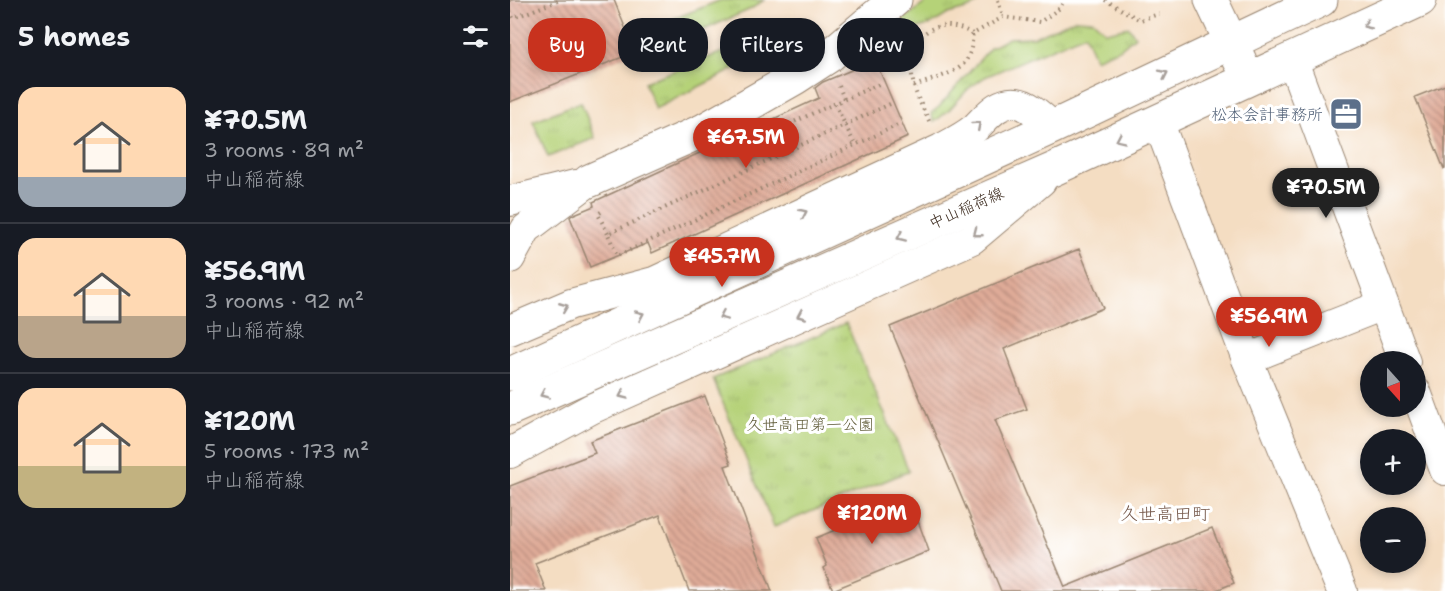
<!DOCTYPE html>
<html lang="en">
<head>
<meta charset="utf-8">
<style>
	:root { --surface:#171b24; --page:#20242c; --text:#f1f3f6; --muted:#9ea1a6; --line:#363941; --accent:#c8321e }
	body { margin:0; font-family:"Shantell Sans","Klee One",sans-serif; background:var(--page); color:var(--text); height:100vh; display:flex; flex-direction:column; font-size:22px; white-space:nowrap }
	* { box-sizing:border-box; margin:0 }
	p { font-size:20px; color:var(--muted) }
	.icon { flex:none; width:33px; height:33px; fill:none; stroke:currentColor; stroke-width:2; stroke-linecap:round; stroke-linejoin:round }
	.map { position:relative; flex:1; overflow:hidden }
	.side { display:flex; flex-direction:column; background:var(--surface); width:510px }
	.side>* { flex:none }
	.top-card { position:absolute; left:18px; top:18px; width:570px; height:54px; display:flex; gap:12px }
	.needle { width:39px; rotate:159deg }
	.controls { position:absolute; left:850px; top:351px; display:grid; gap:12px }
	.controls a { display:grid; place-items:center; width:66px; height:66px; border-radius:50%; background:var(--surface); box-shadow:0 3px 9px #0003; font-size:30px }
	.price { position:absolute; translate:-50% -51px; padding:0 14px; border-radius:21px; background:var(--accent); color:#fff; font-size:20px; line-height:39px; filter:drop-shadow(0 2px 3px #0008) }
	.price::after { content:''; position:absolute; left:50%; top:36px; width:18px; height:14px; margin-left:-9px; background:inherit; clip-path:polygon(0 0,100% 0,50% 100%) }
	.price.current { background:#222; color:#fff }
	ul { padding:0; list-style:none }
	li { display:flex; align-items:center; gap:18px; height:150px; padding:0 18px }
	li+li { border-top:2px solid var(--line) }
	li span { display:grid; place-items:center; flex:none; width:168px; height:120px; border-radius:18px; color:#555 }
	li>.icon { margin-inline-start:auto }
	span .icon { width:72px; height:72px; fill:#fffc; stroke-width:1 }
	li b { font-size:26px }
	h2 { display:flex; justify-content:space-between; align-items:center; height:72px; padding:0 18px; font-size:26px }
	.pill { padding:0 21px; border-radius:24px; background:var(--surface); box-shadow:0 3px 9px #0003; font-size:21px; line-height:54px }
	.pill.current { background:var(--accent); color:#fff }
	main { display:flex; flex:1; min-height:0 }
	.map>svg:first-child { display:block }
</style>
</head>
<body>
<main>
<section class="side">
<h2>5 homes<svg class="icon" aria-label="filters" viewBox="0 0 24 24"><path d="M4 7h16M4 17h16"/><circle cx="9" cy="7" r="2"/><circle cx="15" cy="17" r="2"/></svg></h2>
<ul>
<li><span style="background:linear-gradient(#ffd9b3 75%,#9aa5b1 0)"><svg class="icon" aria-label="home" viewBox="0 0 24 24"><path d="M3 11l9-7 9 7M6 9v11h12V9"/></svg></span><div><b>¥70.5M</b><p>3 rooms · 89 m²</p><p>中山稲荷線</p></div></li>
<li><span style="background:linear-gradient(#ffd9b3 65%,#b9a48a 0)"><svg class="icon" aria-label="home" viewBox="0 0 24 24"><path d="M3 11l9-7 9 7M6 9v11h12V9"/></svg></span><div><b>¥56.9M</b><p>3 rooms · 92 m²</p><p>中山稲荷線</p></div></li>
<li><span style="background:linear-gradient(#ffd9b3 65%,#c2b280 0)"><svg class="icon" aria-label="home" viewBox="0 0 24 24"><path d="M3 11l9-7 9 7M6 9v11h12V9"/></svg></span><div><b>¥120M</b><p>5 rooms · 173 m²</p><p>中山稲荷線</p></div></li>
</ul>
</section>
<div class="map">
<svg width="935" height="591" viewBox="0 0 935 591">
	<defs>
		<pattern id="grass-tufts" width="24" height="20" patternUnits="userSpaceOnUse" patternTransform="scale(1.5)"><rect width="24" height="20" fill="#b5d278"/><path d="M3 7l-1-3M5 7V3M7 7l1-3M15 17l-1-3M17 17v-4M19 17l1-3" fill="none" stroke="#9db467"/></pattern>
		<pattern id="building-back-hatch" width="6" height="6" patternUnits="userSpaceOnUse" patternTransform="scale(1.5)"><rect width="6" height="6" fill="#dfab98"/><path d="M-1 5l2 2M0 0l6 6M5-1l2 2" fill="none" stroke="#b68b7b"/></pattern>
	</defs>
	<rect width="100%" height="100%" fill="#fff"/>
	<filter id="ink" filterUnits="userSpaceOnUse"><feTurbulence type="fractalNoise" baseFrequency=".0167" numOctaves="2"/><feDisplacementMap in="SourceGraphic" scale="12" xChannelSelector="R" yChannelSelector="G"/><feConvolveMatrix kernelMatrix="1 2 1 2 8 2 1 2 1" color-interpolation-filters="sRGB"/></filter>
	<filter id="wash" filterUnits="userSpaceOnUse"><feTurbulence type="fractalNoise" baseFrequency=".008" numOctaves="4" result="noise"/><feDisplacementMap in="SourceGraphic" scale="24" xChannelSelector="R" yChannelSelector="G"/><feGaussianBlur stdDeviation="1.35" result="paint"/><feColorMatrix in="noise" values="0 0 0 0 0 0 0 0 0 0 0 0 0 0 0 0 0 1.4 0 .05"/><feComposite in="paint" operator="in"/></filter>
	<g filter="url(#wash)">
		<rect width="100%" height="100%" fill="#f4ddc2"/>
		<g fill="url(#grass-tufts)" stroke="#787e4b" stroke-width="1.5">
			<polygon points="211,0 254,0 241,9 128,59 120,36"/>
			<polygon points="419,0 472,0 460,8 438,14 422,24 401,30 385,48 378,72 358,46"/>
			<polygon points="565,19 583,20 596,32 619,27 625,36 611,48 585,59 575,34 475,77 458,89 438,111 424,122 421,113 429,107 480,48 499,38 524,37"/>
			<polygon points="287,24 287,28 242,60 145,109 134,82"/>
			<polygon points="71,102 85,138 38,157 23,121"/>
			<polygon points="336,323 399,471 264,527 203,379"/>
		</g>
		<g id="blocks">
			<g fill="url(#building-back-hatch)">
				<polygon points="0,0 104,0 125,52 0,102"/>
				<polygon points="365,60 398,137 142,253 138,243 80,267 60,217 62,215 84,206 83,202 309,98 305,88 313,82"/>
				<polygon points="935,85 935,169 934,169 905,97"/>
				<polygon points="569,249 593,308 494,349 517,409 485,420 555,587 702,528 724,583 704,591 491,591 380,327"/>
				<polygon points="195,396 221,464 215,466 262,591 179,591 150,515 25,563 36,591 0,591 0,486 85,453 80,441"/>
				<polygon points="400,499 419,551 323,590 314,568 317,566 306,538"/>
			</g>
		</g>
	</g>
	<g filter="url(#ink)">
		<use href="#blocks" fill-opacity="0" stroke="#988470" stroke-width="1.5"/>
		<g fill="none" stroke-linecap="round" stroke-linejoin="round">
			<defs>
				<g id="street">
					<polyline points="782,59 895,362"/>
					<polyline points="648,121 737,359 832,591"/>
					<polyline points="0,201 65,185"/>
					<polyline points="0,258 16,229 79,181"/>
					<path d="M0 330 61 304 144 282 431 149C442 143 454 137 464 129 476 118 488 100 507 103 521 105 533 119 543 127"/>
					<polyline points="737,359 873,305"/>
					<polyline points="906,392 935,470"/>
					<polyline points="0,453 81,409 462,239 531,181"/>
				</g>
				<g id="secondary">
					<polyline points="701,0 730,61"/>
					<polyline points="79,181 194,130 285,78 319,56 385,0"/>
					<polyline points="0,374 543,127 811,0"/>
					<polyline points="0,409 544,169 910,0"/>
				</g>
			</defs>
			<use href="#street" stroke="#988470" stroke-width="32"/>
			<use href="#secondary" stroke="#988470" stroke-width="35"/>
			<g stroke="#988470" stroke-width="4" stroke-dasharray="1.5 4.5" stroke-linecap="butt">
				<polyline points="488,0 493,17"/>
				<polyline points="595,0 630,20 649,14"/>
				<polyline points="0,11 3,18 50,0"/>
				<polyline points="329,86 334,99"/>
				<path d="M404 86C417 81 448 73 455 62 461 54 462 43 463 34L493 17 530 22 550 8 554 0"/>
				<polyline points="325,104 345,145"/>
				<polyline points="380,104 98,234 107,256 390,124"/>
				<path d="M419 121C414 110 407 98 404 86 393 42 420 10 463 34"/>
				<polyline points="252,136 371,83"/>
				<polyline points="91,212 88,214 98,234"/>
			</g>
			<use href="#street" stroke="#fff" stroke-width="30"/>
			<use href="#secondary" stroke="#fff" stroke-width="33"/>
		</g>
		<defs><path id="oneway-chevron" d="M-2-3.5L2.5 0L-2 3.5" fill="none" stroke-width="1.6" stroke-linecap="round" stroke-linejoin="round" transform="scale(1.5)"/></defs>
		<g stroke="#a79f9a">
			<use href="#oneway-chevron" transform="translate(857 25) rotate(155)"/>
			<use href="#oneway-chevron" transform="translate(654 74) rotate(-26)"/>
			<use href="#oneway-chevron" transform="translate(467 125) rotate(-41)"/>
			<use href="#oneway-chevron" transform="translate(610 139) rotate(155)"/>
			<use href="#oneway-chevron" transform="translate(293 213) rotate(-25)"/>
			<use href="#oneway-chevron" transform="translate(467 233) rotate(142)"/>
			<use href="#oneway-chevron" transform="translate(391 237) rotate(156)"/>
			<use href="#oneway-chevron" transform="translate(54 307) rotate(-22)"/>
			<use href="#oneway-chevron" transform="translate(130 315) rotate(-24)"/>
			<use href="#oneway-chevron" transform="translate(291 315) rotate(156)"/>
			<use href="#oneway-chevron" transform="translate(213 316) rotate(156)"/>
			<use href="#oneway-chevron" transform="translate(34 394) rotate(156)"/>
			<use href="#oneway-chevron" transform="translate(113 395) rotate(156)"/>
		</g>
	</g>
	<defs>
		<symbol id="office-square" viewBox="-11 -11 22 22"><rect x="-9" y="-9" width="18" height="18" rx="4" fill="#5c6f8a" stroke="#fff"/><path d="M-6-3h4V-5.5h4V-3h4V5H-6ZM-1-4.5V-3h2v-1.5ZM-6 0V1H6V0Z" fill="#fff"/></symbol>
	</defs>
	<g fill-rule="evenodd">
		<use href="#office-square" x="817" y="95" width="38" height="38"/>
	</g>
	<g text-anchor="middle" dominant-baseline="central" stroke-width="6" stroke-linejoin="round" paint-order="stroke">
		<g font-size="16" fill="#4e5e75" stroke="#fff" text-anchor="end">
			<text x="813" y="114">松本会計事務所</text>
		</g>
		<g font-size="16" fill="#3b2a1e" stroke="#fff">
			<text transform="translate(456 208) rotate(-24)">中山稲荷線</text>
		</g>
		<g font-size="16" fill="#605c39" stroke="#fff">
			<text x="300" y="424">久世高田第一公園</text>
		</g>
		<g font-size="18" fill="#745749" stroke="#fff">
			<text x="655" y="514">久世高田町</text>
		</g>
	</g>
</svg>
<div class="controls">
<a><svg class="needle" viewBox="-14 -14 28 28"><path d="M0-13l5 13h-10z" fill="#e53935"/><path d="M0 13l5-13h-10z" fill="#9ea1a6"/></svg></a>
<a>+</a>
<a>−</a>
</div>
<b class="price" style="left:236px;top:169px">¥67.5M</b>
<b class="price current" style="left:816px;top:219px">¥70.5M</b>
<b class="price" style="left:212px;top:288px">¥45.7M</b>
<b class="price" style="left:759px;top:348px">¥56.9M</b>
<b class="price" style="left:362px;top:545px">¥120M</b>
<div class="top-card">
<a class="pill current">Buy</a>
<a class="pill">Rent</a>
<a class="pill">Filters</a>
<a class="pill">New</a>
</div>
</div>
</main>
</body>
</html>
